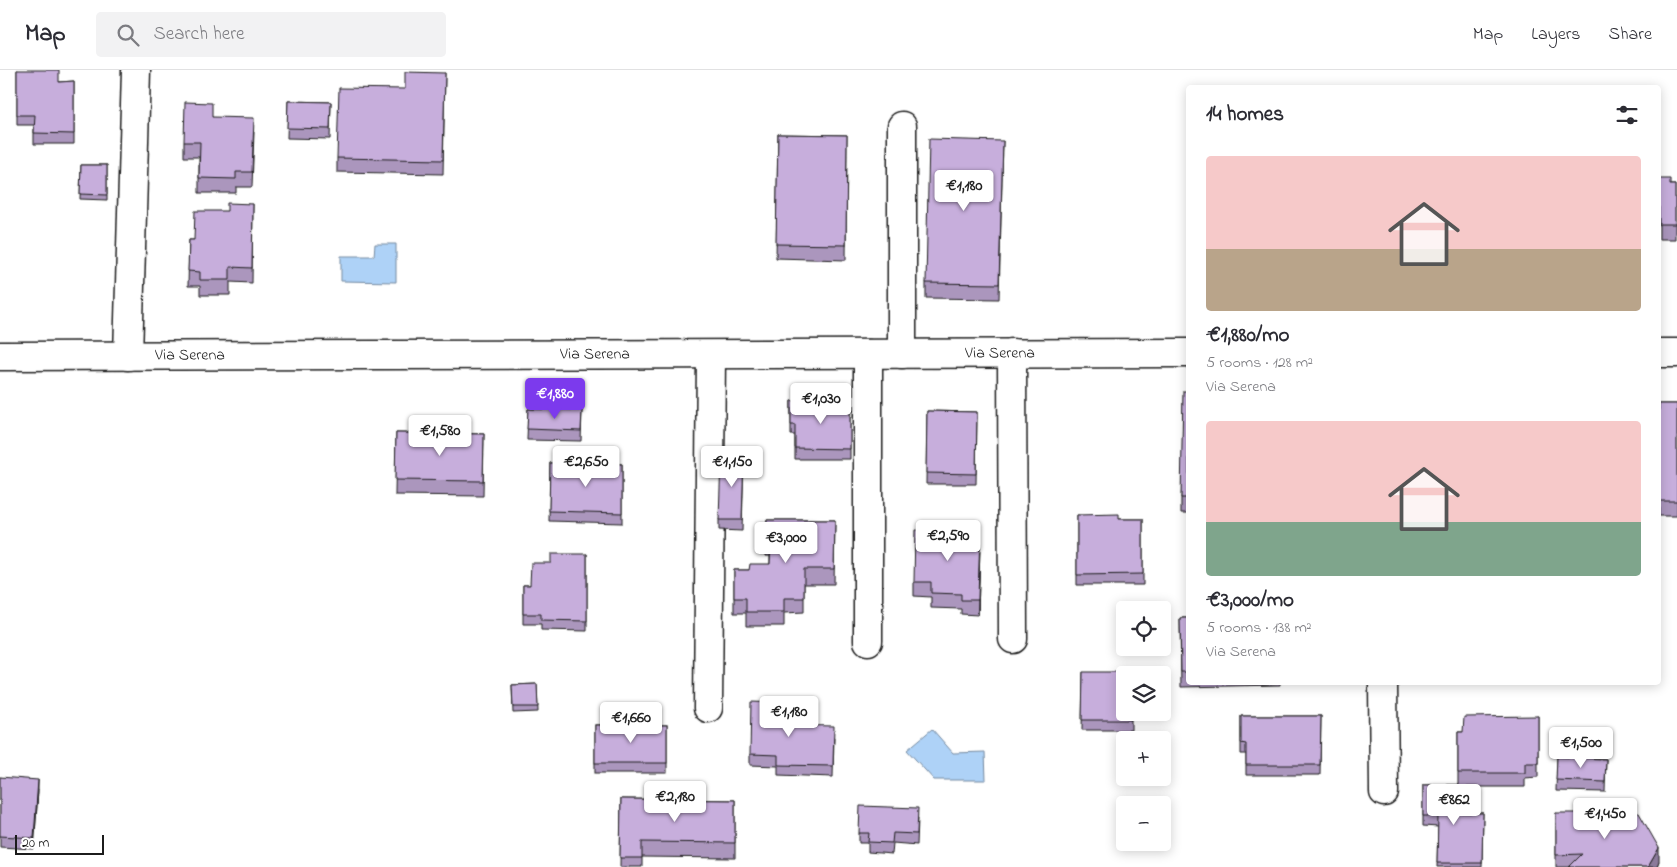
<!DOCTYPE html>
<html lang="en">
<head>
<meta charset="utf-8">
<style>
	:root { --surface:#fff; --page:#f2f2f3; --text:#2b2b33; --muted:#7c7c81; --line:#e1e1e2; --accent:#7c3aed }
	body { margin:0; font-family:"Indie Flower",sans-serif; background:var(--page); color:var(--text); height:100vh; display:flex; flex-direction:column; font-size:19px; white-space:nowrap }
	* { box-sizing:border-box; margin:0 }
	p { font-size:16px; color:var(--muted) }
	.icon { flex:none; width:28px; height:28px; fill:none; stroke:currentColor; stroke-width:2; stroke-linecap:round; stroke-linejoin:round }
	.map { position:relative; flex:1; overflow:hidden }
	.panel { position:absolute; left:1186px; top:15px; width:475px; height:600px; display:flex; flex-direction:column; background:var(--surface); border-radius:5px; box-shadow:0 2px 12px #0003 }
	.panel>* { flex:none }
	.tools { position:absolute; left:1116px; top:531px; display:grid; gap:10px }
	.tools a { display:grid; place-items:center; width:55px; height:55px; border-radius:5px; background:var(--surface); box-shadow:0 2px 12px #0003; font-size:25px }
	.scale { position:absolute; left:15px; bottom:12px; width:89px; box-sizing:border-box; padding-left:5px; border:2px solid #1c1c1c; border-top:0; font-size:14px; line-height:18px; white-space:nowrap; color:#1c1c1c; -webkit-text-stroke:4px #fff; paint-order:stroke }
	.price { position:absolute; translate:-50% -42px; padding:0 11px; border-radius:5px; background:#fff; color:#222; font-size:16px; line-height:32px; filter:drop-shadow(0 1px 2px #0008) }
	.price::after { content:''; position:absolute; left:50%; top:30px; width:15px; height:11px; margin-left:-8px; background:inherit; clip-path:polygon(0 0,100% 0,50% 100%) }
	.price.active { background:var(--accent); color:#fff }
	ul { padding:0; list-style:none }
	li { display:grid; align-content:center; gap:10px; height:265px; padding:0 20px }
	li span { display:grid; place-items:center; height:155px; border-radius:5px; color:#555 }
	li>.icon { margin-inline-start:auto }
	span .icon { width:90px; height:90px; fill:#fffc; stroke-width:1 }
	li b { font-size:21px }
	h2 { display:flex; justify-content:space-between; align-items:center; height:60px; padding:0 20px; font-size:21px }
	header { display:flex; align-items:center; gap:30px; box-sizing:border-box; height:70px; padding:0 25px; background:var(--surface); border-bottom:1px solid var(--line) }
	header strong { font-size:24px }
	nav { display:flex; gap:28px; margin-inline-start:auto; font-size:18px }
	.search { width:350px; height:45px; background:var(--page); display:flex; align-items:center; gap:12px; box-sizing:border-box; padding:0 18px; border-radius:5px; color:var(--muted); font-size:19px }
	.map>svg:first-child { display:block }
</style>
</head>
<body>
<header>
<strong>Map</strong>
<div class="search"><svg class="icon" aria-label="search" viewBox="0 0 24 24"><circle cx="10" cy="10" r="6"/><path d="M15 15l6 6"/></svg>Search here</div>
<nav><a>Map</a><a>Layers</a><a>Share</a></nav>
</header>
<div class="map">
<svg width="1677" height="797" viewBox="0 0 1677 797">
	<rect width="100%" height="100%" fill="#fff"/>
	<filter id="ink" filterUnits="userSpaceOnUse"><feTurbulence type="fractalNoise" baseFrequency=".02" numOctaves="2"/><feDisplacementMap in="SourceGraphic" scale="10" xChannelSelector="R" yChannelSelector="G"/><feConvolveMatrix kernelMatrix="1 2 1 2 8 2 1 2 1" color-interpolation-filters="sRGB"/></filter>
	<g filter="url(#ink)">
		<g fill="#aed2f7" stroke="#74899f">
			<polygon points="375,174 396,174 396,212 341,211 341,186 374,186"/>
			<polygon points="932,659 953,683 985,682 986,710 934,710 907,680"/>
		</g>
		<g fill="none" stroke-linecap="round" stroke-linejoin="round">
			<defs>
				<g id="minor">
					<polyline points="902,56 902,284"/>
					<polyline points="1012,283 1013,569"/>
					<polyline points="1659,283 1677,283"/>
					<path id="s1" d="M0 286 1189 283"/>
					<polyline points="128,286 136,0"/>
					<polyline points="868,571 868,284"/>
					<polyline points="1383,612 1384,722"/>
					<polyline points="708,638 711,285"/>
				</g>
			</defs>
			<use href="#minor" stroke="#1c1c1c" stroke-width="31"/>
			<use href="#minor" stroke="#fff" stroke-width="28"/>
		</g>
		<g fill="#ab96bd" stroke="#1c1c1c">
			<polygon points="17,0 59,12 74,11 74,74 34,74 34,55 17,55"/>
			<polygon points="445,3 443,104 337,102 337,88 405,19"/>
			<polygon points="288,31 331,32 330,69 287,68"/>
			<polygon points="212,47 254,62 252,117 236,117 236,123 199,123 199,87 184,87 184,72"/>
			<polygon points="778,64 847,65 846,190 776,188"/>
			<polygon points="1003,71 999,229 926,228 926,213"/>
			<polygon points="81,95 107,95 107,130 80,129"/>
			<polygon points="1659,109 1670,115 1675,115 1675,169 1659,169"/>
			<polygon points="253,134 252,213 230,212 230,225 200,225 200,216 188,216 189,170 194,170 227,141"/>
			<polygon points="1189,321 1189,443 1181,443 1181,428"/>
			<polygon points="791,331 850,332 850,389 795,389 795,365 791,365"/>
			<rect x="1659" y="334" width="18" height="112"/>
			<polygon points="528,339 582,340 581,371 527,370"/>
			<polygon points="927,341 977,342 976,414 926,414"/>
			<polygon points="396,363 484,364 483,426 395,425"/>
			<polygon points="744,386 742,461 719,460 719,450"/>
			<polygon points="550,393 622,394 622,453 549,451"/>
			<polygon points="1077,445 1119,449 1143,449 1143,515 1077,515"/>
			<polygon points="767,450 835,450 834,514 804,514 804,542 784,543 784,556 746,556 746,543 734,543 734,500 749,500 770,494 770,486 766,486"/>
			<polygon points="980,476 978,545 961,544 961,539 931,538 931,527 914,526 914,512"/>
			<polygon points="587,484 587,561 541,560 541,554 523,554 523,515 530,515 551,493"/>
			<polygon points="1180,548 1189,548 1189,612 1280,612 1280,615 1181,617"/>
			<polygon points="1083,602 1131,642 1131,660 1082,660"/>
			<rect x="1470" y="612" width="32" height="1"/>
			<polygon points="537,614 538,642 513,643 512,615"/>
			<polygon points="1241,646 1321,646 1320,705 1246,705 1246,684 1241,684"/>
			<polygon points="1538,646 1538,707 1525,708 1525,717 1458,717 1458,743 1483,743 1482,797 1437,797 1438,757 1423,756 1423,715 1458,715 1458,662 1463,662"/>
			<rect x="595" y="655" width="72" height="48"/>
			<polygon points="782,655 834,667 833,707 778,705 778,696 750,695 750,684"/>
			<polygon points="1557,687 1606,689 1605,722 1556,721"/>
			<polygon points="0,707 38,720 34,779 0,777"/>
			<polygon points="621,729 735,730 735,788 642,787 642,797 620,797"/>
			<polygon points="1556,743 1659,792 1657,797 1556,797"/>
			<polygon points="918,748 917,775 893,773 892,784 868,782 868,773 859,773 859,763"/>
		</g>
		<g fill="#8b7a9a" stroke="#1c1c1c">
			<polygon points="980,462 980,476 978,545 978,530"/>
			<polygon points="38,710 38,720 34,779 34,768"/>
			<polygon points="1659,778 1659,792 1657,797 1648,797"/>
		</g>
		<g fill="#c7aedc" stroke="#1c1c1c">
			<polygon points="17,0 59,0 59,12 74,11 74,64 34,63 35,45 17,45"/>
			<polygon points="405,2 445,3 443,90 337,88 339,18 405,19"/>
			<polygon points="288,31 331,32 330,59 287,58"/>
			<polygon points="185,32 212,33 212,47 254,48 252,102 236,102 236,109 199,108 200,72 184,72"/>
			<polygon points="778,64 847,65 846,175 776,174"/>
			<polygon points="929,69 1003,71 999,214 926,213"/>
			<polygon points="81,95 107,95 107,125 80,124"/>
			<polygon points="1659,109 1670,109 1670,115 1675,115 1675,154 1659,154"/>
			<polygon points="227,133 253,134 252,198 230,197 230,210 200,210 200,202 188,201 189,170 194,170 195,141 227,141"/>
			<polygon points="1183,321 1189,321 1189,428 1181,428"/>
			<polygon points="791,331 850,332 850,379 795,378 795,355 791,355"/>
			<rect x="1659" y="334" width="18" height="97"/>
			<polygon points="528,339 582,340 581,361 527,359"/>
			<polygon points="927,341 977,342 976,404 926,403"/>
			<polygon points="396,363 484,364 483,411 395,410"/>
			<polygon points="721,386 744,386 742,450 719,450"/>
			<polygon points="550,393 622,394 622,443 549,441"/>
			<polygon points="1119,444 1119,449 1143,449 1143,504 1077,505 1077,445"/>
			<polygon points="767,450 835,450 834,499 804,499 804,528 784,528 784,542 746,542 746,528 734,528 734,500 749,500 750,494 770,494 771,471 766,471"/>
			<polygon points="915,460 980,462 978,530 961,530 961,524 931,523 931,512 914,512"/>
			<polygon points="551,484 587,484 587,551 541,550 541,544 523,544 523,515 530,515 531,493 551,493"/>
			<polygon points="1180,548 1189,548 1189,602 1181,602"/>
			<polygon points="1083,602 1131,602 1131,605 1125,605 1125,642 1131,642 1131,650 1082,650"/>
			<polygon points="537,614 538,637 513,637 512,615"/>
			<polygon points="751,632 782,633 781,655 834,656 833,696 778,695 778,685 750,684"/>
			<polygon points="1241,646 1321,646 1320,695 1246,695 1246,674 1241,673"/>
			<polygon points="1538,646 1538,693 1525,693 1525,703 1458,703 1458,662 1463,662 1464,647"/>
			<rect x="595" y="655" width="72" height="38"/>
			<polygon points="1557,687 1606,689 1605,712 1556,710"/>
			<polygon points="0,707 38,710 34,768 0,766"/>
			<polygon points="1423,715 1458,715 1458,743 1483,743 1482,793 1437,793 1438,746 1423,746"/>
			<polygon points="621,729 735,730 735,773 642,772 642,788 620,788"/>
			<polygon points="860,736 918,738 917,764 893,763 892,773 868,772 869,763 859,763"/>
			<polygon points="1556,743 1639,743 1659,778 1648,797 1569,797 1582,784 1556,785"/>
		</g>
	</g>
	<g text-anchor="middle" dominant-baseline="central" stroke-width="4" stroke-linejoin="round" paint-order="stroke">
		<g font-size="16" fill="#1c1c1c" stroke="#fff">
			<text stroke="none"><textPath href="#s1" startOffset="1000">Via Serena</textPath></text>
			<text stroke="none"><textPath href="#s1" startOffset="595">Via Serena</textPath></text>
			<text stroke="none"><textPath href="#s1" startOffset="190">Via Serena</textPath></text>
		</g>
	</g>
</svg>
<div class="tools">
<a><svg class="icon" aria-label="locate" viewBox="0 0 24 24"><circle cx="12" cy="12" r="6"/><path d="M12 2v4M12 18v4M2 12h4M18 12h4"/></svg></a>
<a><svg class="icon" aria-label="layers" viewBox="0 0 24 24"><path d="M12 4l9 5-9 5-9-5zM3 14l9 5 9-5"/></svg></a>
<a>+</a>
<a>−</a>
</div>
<div class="scale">20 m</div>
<b class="price" style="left:964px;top:142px">€1,180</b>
<b class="price active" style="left:555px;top:350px">€1,880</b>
<b class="price" style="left:821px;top:355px">€1,030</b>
<b class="price" style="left:440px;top:387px">€1,580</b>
<b class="price" style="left:586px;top:418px">€2,650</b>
<b class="price" style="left:732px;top:418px">€1,150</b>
<b class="price" style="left:948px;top:492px">€2,590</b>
<b class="price" style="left:786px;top:494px">€3,000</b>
<b class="price" style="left:789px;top:668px">€1,180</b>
<b class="price" style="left:631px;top:674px">€1,660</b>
<b class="price" style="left:1581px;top:699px">€1,500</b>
<b class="price" style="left:675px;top:753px">€2,180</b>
<b class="price" style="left:1454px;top:756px">€862</b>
<b class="price" style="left:1605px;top:770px">€1,450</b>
<section class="panel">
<h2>14 homes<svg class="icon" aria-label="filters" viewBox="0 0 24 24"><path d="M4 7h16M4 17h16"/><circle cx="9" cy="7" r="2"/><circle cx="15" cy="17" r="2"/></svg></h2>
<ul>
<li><span style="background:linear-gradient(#f6c9c9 60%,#b9a48a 0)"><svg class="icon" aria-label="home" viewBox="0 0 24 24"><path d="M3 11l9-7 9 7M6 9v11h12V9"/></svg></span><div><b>€1,880/mo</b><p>5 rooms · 128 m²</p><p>Via Serena</p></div></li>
<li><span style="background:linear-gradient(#f6c9c9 65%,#7fa58c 0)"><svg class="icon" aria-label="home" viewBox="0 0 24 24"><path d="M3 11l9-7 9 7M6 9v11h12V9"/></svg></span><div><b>€3,000/mo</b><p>5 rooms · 138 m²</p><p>Via Serena</p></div></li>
</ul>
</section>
</div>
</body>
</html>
